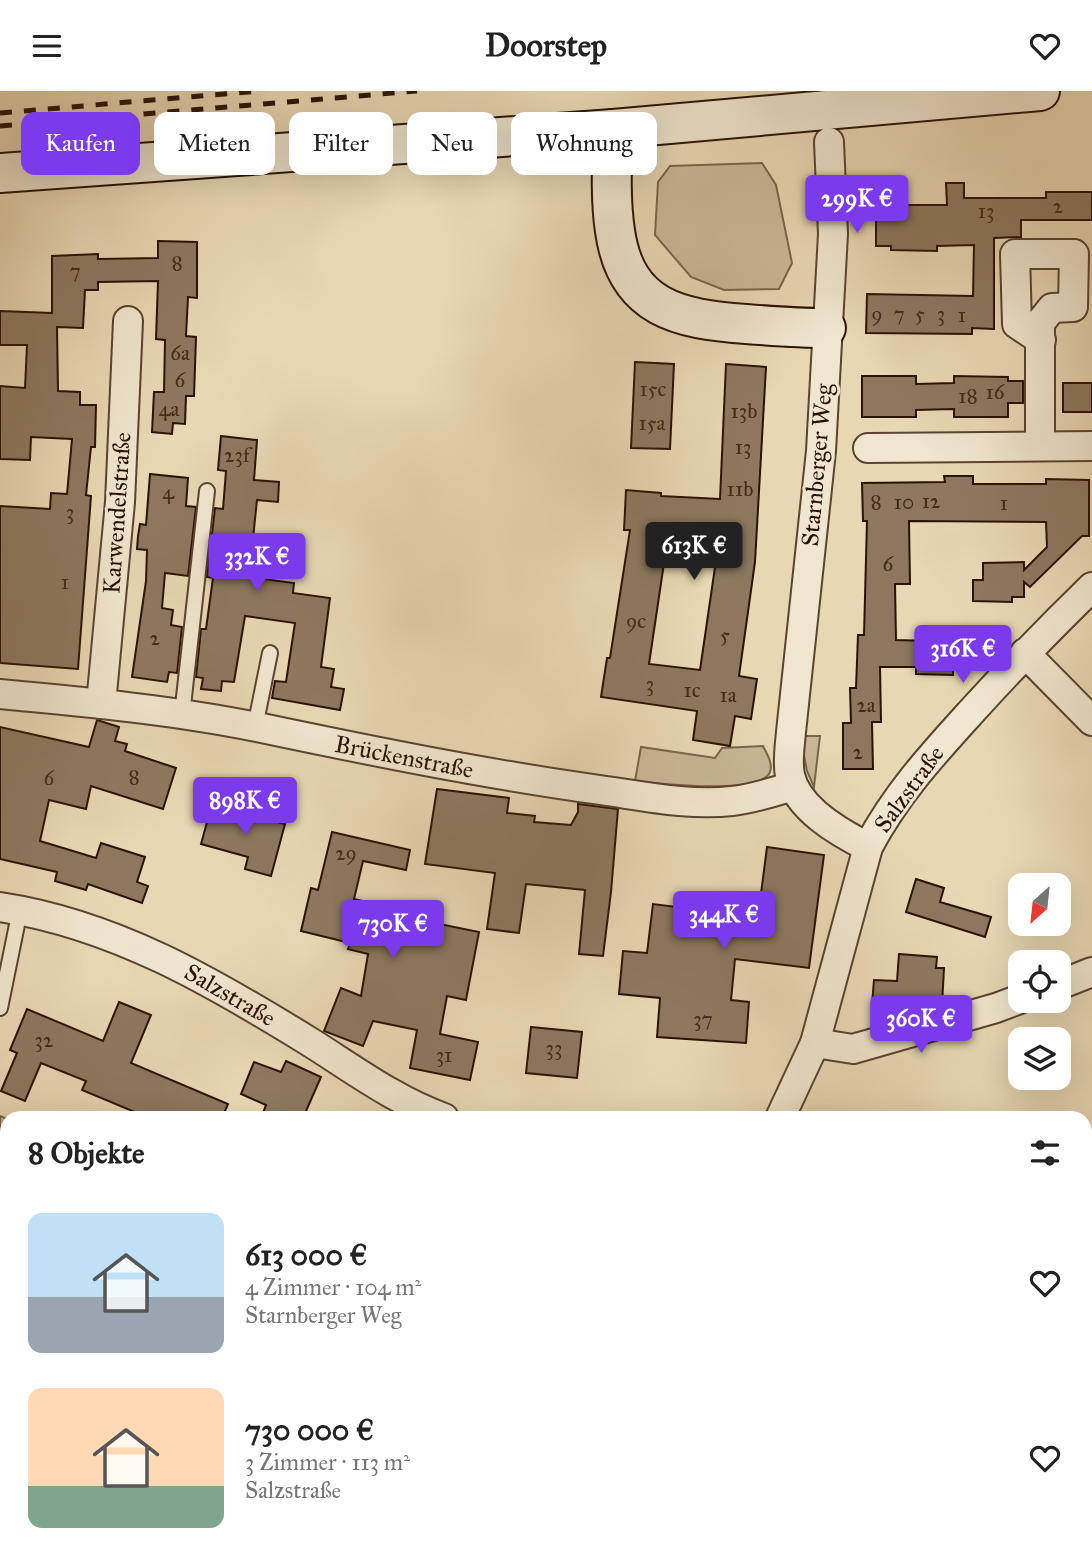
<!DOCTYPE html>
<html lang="de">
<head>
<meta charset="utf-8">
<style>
	:root { --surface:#fff; --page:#f2f2f2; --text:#222; --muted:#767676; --accent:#7c3aed }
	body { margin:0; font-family:"IM FELL Great Primer",serif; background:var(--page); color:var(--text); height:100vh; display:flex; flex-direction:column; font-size:26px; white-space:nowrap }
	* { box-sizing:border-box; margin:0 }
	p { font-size:23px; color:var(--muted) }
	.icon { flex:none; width:38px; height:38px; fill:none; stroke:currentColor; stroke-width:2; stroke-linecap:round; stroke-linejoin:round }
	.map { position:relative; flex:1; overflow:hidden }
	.sheet { position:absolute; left:0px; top:1020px; width:1092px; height:450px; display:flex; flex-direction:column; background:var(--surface); border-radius:21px 21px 0 0; box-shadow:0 7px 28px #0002 }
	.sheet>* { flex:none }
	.banner { position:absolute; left:21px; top:21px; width:700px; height:63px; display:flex; gap:14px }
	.needle { width:46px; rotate:207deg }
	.fabs { position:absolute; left:1008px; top:782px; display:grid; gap:14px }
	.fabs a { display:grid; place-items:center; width:63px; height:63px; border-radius:14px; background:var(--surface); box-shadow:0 7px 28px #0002; font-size:35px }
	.price { position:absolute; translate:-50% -60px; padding:0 16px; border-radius:7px; background:var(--accent); color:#fff; font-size:23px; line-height:46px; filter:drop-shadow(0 2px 4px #0008) }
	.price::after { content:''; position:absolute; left:50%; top:42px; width:21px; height:16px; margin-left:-10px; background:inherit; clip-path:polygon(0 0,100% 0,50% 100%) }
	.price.on { background:#222; color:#fff }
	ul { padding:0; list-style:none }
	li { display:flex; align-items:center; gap:21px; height:175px; padding:0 28px }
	li span { display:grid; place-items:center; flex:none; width:196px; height:140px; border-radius:14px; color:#555 }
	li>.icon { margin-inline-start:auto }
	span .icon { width:84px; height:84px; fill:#fffc; stroke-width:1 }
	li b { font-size:30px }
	h2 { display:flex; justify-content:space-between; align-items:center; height:84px; padding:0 28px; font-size:30px }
	.tag { padding:0 24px; border-radius:14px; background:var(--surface); box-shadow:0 7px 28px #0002; font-size:24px; line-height:63px }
	.tag.on { background:var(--accent); color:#fff }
	header { display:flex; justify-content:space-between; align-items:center; height:91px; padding:0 28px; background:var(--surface); font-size:32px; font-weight:700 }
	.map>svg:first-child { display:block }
</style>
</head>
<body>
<header><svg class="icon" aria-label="menu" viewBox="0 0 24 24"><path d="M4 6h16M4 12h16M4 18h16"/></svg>Doorstep<svg class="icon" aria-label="heart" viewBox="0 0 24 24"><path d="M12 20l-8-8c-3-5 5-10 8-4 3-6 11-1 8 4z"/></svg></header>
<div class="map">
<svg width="1092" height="1469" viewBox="0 0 1092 1469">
	<rect width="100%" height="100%" fill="#e8d7b3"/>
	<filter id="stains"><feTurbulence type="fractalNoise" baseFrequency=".00286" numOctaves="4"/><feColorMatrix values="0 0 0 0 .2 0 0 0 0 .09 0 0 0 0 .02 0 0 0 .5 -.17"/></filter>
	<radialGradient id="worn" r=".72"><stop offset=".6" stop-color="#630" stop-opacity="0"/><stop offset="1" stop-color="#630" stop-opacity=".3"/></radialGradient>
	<g fill="#c8b695" stroke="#7a644d" stroke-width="2">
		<polygon points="762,72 776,94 792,172 779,198 724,199 691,186 655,144 658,91 670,75"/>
		<polygon points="805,645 820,645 814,696 807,680 801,649"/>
		<path d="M763 655C767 663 773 672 770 681 760 705 658 692 635 690L641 656 715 667 722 657Z"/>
		<polygon points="0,1025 7,1028 7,1463 117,1463 115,1469 0,1469"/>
	</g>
	<g fill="#8d785f" stroke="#2b1205" stroke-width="2" fill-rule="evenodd">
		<polygon points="946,92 964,92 964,107 1046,107 1046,101 1092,101 1092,129 1021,129 1021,146 994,147 994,238 972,237 972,243 866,242 867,203 973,205 974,154 937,155 937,160 891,159 891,155 876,155 876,114 947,114"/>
		<polygon points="158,150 197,151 197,207 188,206 186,245 196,246 194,305 186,305 185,333 173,332 172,343 152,341 154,301 164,301 165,249 156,248 158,190 98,191 98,199 85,199 83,237 57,236 58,300 80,301 80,314 96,314 95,356 91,356 86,404 91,405 78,578 0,572 0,415 50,418 51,402 67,403 72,348 31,346 30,369 0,368 0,295 25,297 27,254 0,254 0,220 52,222 52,165 98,163 98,168 158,167"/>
		<polygon points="635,271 674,273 670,358 631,357"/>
		<path d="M726 273 766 276 755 471 739 585 757 588 751 628 735 625 730 655 693 649 697 620 601 606 607 567H610L630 439H624L626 399 661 402V405L720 408ZM668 445 719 449 700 579 649 573Z"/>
		<polygon points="862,285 916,285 916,293 954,292 954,285 1008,286 1008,290 1023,290 1023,312 1008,312 1008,326 954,326 954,318 916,319 916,326 862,326"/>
		<rect x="1063" y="292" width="29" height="29"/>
		<polygon points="221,345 257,349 254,389 279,391 278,411 257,409 249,486 294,492 293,502 330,507 321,576 334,578 331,596 344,598 340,619 272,607 275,590 286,591 295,532 245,525 234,591 222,590 221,600 201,598 203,587 196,586 201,538 206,538 213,487 207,486 215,417 223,418 226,380 218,379"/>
		<polygon points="150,383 188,387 186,415 196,416 188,485 165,482 162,517 173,519 171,534 182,536 177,582 169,581 167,591 132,586 146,490 147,459 137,458 138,445 140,433 146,434"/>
		<polygon points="944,385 973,385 973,393 1046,393 1046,388 1089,389 1089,445 1082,445 1030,496 1024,491 1024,506 1012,506 1012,511 973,510 973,489 983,489 983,472 1024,471 1024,479 1047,456 1046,431 909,430 910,493 895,493 896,549 930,550 930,554 965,555 965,578 953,578 953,584 916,583 916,576 880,576 881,631 872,631 873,678 843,678 843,632 851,632 850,597 856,597 858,544 864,544 867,430 863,430 862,392 945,391"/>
		<polygon points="97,629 119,636 115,650 127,653 125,660 176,677 163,718 91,695 86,718 49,709 40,750 96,767 101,752 145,766 137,791 148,795 142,812 88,793 86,799 55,790 57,781 0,768 0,636 89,656"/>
		<polygon points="437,698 509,707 507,722 535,725 534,731 571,734 578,721 578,713 618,718 611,801 603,865 579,863 585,799 526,793 519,842 487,838 495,782 425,773"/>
		<polygon points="212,713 285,733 271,785 245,778 248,766 201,753"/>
		<polygon points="332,741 410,759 406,779 363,770 354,808 387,816 385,822 479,841 466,909 447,905 440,943 478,951 470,989 410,977 417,939 373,930 363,955 324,940 341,897 361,905 368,863 348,858 350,852 301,840 311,797 318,799"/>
		<polygon points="767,756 824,764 809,877 735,868 731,909 749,911 746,952 657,946 660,907 619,903 623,860 647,862 653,813 758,826"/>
		<polygon points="916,788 944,797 940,811 991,826 985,846 906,821"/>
		<polygon points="899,863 937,866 936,877 944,877 942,915 927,919 896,918 896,914 872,913 874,889 897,890"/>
		<polygon points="119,911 151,924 131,972 228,1013 222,1027 149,1027 82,999 86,990 41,972 25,1010 1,1000 17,962 10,959 27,918 103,950"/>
		<polygon points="531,936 582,941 577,987 526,982"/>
		<polygon points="286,970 321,986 303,1027 261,1027 266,1014 241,1003 254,971 281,981"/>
	</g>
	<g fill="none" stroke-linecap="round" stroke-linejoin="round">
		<defs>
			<g id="lane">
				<polyline points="182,624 207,400"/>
				<polyline points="255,636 270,562"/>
				<polyline points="0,917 20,819"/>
			</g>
			<g id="street">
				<path d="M829 51 833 143 821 360 791 641C790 654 787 671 790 684 797 718 840 742 868 756"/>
				<polyline points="1040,355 1040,232 1052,217 1073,216 1074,163 1015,163 1017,233 1041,249"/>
				<polyline points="868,357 1092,355"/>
				<polyline points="1025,562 1092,630"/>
				<path d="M0 603C86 611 173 619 257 636 371 660 485 683 600 699 643 705 689 715 732 710 753 708 773 701 793 695"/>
				<polyline points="101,613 120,411 128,230"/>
				<path d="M0 816C114 833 213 891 310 951 353 978 396 1010 444 1027"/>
				<polyline points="1059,894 1092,881"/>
				<polyline points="815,952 853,958 996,917 1020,908"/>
				<path d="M780 1027 815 952 868 756C896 703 932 664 972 620 1011 577 1051 536 1092 496"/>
				<polyline points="762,1463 762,1469"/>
				<polyline points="323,1469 324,1463"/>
			</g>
			<g id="secondary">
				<path d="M613 38C612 71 610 107 615 140 626 218 679 228 746 233 772 235 799 237 826 237"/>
				<polyline points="0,82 613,38 1040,0"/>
			</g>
		</defs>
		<use href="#lane" stroke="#5a4330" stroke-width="18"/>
		<use href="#street" stroke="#5a4330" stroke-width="32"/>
		<use href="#secondary" stroke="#2b1205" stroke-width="42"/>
		<use href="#lane" stroke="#f0e5ce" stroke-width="14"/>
		<use href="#street" stroke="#f0e5ce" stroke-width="28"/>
		<use href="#secondary" stroke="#f0e5ce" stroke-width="38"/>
		<g stroke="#2b1205" stroke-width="5" stroke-dasharray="12 12" stroke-linecap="butt">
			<polyline points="0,22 259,0"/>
			<polyline points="0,35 417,0"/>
		</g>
	</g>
	<g text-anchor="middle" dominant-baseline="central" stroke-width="6" stroke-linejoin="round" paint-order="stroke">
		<g font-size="21" fill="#442c1c">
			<text x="1058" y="115">2</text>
			<text x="986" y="120">13</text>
			<text x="177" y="172">8</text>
			<text x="75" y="180">7</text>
			<text x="877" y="223">9</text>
			<text x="899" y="223">7</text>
			<text x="920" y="223">5</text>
			<text x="941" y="223">3</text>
			<text x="962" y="224">1</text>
			<text x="180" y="262">6a</text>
			<text x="180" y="289">6</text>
			<text x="653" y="298">15c</text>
			<text x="995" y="301">16</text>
			<text x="968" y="305">18</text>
			<text x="169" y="318">4a</text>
			<text x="744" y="320">13b</text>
			<text x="652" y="332">15a</text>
			<text x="743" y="356">13</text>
			<text x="237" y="364">23f</text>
			<text x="740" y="398">11b</text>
			<text x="168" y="401">4</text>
			<text x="931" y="410">12</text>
			<text x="876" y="411">8</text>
			<text x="904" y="411">10</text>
			<text x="1004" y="412">1</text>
			<text x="70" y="421">3</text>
			<text x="888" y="473">6</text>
			<text x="65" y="491">1</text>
			<text x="636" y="530">9c</text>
			<text x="725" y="544">5</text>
			<text x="155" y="547">2</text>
			<text x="650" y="593">3</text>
			<text x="692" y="599">1c</text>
			<text x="728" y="604">1a</text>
			<text x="866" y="614">2a</text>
			<text x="858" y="661">2</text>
			<text x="134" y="686">8</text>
			<text x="49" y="687">6</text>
			<text x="346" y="762">29</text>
			<text x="703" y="928">37</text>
			<text x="44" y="949">32</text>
			<text x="554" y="957">33</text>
			<text x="444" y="964">31</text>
		</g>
		<g font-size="24" fill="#2b1205" stroke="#f0e5ce">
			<text transform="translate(817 374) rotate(-85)">Starnberger Weg</text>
			<text transform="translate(117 422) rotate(-86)">Karwendelstraße</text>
			<text transform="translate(404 666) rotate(11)">Brückenstraße</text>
			<text transform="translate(909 698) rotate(-54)">Salzstraße</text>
			<text transform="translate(230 904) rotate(30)">Salzstraße</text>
		</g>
	</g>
	<rect width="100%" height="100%" filter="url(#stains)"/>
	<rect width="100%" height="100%" fill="url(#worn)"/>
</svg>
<div class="fabs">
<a><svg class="needle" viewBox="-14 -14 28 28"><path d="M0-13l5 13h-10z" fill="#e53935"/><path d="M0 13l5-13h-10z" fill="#767676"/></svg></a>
<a><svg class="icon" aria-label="locate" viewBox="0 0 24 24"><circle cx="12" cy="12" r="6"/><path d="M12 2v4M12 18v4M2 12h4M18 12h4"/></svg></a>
<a><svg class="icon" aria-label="layers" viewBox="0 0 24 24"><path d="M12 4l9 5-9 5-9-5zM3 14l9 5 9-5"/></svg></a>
</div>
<b class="price" style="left:857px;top:144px">299K €</b>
<b class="price on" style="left:694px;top:491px">613K €</b>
<b class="price" style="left:257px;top:502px">332K €</b>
<b class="price" style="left:963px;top:594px">316K €</b>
<b class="price" style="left:245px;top:746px">898K €</b>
<b class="price" style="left:724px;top:860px">344K €</b>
<b class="price" style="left:393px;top:869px">730K €</b>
<b class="price" style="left:921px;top:964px">360K €</b>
<div class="banner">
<a class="tag on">Kaufen</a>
<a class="tag">Mieten</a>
<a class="tag">Filter</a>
<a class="tag">Neu</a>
<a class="tag">Wohnung</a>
</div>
<section class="sheet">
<h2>8 Objekte<svg class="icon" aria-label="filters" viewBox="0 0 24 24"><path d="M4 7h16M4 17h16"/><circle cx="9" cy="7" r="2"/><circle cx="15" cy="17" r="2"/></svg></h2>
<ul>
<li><span style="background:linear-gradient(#bfe0f5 60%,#9aa5b1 0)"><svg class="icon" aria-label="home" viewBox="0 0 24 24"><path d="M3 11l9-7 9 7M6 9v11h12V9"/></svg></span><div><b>613 000 €</b><p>4 Zimmer · 104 m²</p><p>Starnberger Weg</p></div><svg class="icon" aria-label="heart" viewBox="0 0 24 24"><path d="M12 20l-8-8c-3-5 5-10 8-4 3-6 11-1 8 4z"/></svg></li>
<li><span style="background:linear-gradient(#ffd9b3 70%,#7fa58c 0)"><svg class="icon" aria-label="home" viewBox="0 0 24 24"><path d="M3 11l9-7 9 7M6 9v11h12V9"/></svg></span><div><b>730 000 €</b><p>3 Zimmer · 113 m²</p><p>Salzstraße</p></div><svg class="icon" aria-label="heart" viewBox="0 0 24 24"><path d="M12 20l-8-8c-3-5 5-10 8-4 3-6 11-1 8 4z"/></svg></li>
</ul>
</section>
</div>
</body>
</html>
